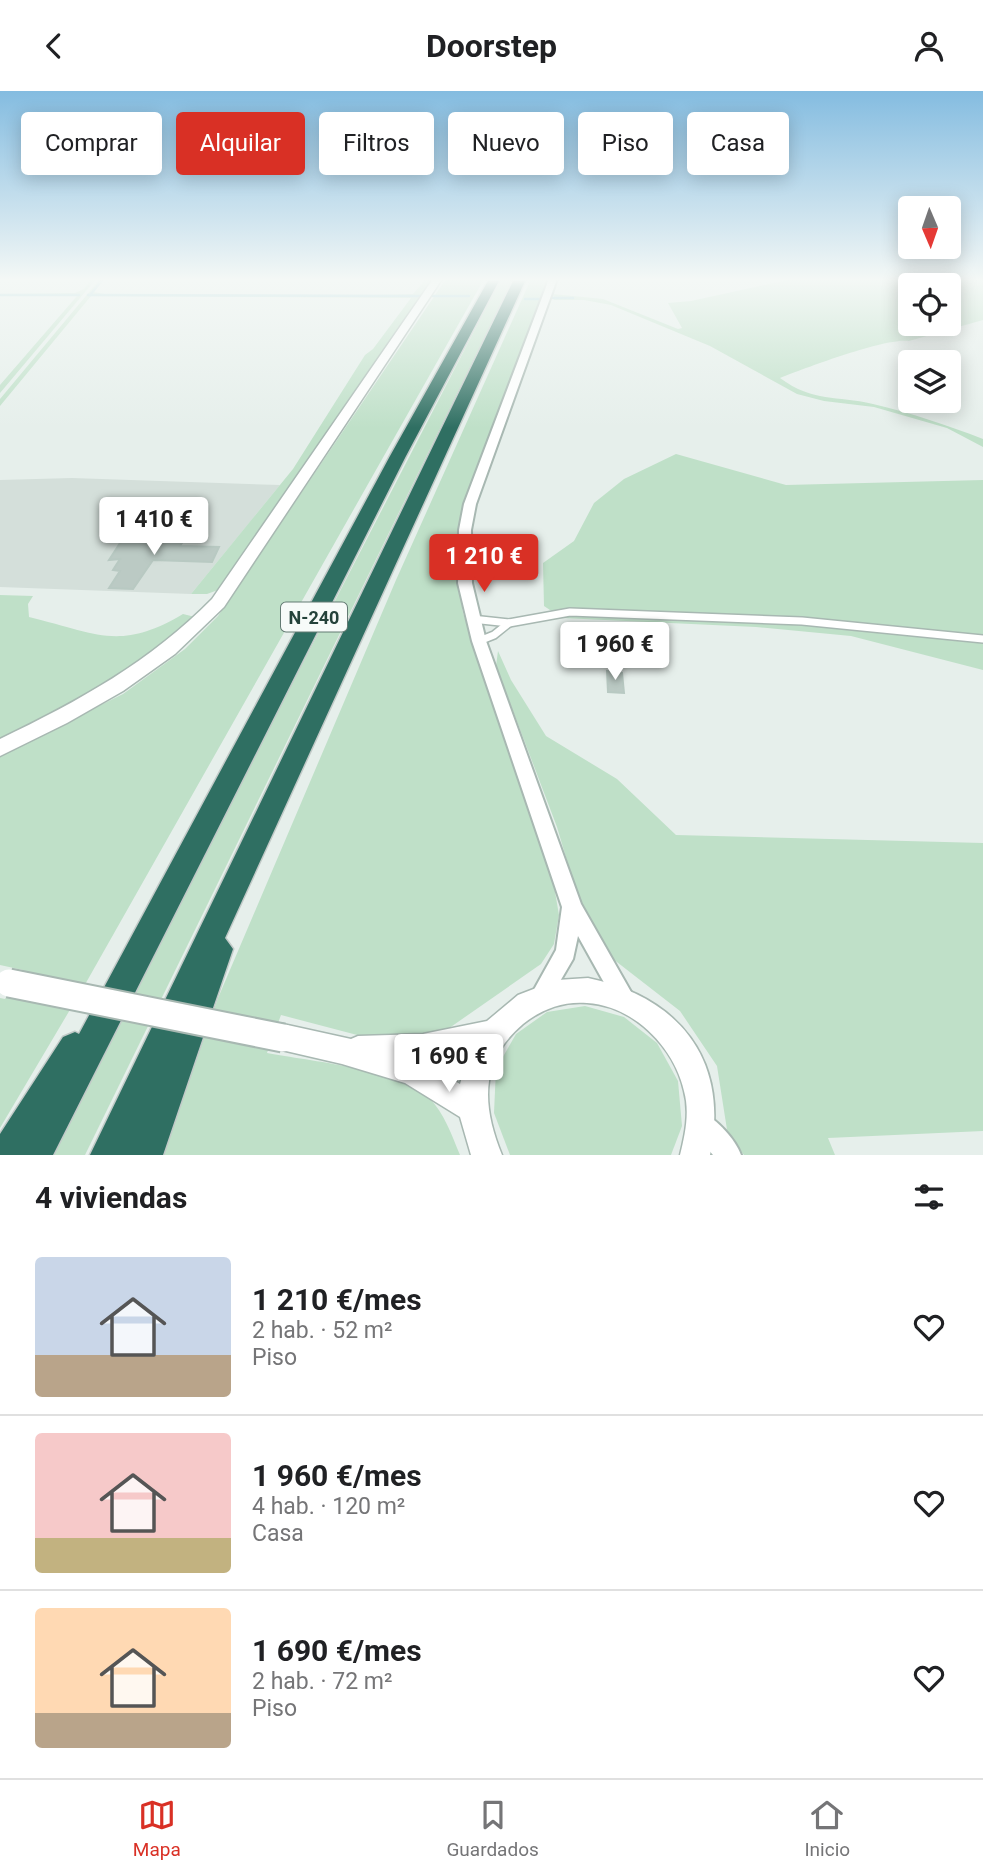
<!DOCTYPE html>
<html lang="es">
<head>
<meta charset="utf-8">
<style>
	:root { --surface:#fff; --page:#f2f2f2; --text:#202124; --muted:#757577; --line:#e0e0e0; --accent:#d93025 }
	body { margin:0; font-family:Roboto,sans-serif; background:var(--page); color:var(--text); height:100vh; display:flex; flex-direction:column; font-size:26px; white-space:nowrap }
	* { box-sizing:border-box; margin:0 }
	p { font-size:23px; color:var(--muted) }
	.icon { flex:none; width:38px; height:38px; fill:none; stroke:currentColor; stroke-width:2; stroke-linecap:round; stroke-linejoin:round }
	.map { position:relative; height:1064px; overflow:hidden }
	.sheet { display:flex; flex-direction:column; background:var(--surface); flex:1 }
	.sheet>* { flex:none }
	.top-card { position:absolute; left:21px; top:21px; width:942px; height:63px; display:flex; gap:14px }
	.needle { width:46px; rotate:178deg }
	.fabs { position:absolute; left:898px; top:105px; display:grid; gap:14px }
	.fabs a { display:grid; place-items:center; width:63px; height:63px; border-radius:7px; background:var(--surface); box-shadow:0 4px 18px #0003; font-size:35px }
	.price { position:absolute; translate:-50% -60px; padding:0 16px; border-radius:7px; background:#fff; color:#222; font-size:23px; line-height:46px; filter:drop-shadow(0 2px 4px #0008) }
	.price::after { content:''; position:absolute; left:50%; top:42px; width:21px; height:16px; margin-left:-10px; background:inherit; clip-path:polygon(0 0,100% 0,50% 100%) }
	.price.current { background:var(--accent); color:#fff }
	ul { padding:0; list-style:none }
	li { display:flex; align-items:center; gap:21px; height:175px; padding:0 35px }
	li+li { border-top:2px solid var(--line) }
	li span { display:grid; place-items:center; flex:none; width:196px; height:140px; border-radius:7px; color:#555 }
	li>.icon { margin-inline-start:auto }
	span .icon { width:84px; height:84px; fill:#fffc; stroke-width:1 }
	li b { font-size:30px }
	h2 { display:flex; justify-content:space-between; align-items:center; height:84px; padding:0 35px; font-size:30px }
	.pill { padding:0 24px; border-radius:7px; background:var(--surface); box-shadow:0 4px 18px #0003; font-size:24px; line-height:63px }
	.pill.current { background:var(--accent); color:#fff }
	header { display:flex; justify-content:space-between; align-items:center; height:91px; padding:0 35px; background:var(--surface); font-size:32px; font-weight:700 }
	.tab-bar { display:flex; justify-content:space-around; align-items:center; height:98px; border-top:2px solid var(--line); background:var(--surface); font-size:19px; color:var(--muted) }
	.tab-bar a { display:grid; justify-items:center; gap:4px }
	.tab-bar .current { color:var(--accent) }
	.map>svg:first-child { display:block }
</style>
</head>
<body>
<header><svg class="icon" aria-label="back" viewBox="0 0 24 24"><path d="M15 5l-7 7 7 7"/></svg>Doorstep<svg class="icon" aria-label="person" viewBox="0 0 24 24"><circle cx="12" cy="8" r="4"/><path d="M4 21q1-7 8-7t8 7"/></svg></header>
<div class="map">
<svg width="983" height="1064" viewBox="0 0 983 1064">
	<rect width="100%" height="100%" fill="#e6efeb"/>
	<polygon fill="#d4dfda" points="72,387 280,394 191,503 0,496 0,389"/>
	<g fill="#bfe0c8" fill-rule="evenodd">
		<polygon points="92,188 96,188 0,302 0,294 77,205 0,203 75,202 84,198"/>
		<polygon points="100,188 104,188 94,201 104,203 374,204 413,203 426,188 433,188 218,499 207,503 191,503 293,378 365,264 373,258 411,207 91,205 0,315 0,308"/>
		<polygon points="446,188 484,188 87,890 0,1037 0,907 5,908 23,879 0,874 0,664 123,603 185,558 218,525"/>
		<polygon points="501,188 513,188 85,1064 49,1064"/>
		<path d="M531 188H548L465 407C455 453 456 477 463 522L553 789 559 824 554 853 541 873 445 940 409 947 361 945 281 924 267 962C309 970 398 978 429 1007 444 1021 452 1045 460 1064H163L218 907 396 489Z"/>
		<path d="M792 188H983V229L909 250C884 247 806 277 780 287 814 312 836 304 873 313 911 322 947 334 983 348V356L947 337 874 316 824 310 797 303 710 255 611 214 584 209H554L553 203 603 208 678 238 682 237 668 212 691 210ZM910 194H948V233H910Z"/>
		<polygon points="676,363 786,394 983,389 983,579 851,545 756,536 562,527 544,515 543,472 574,450 594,412 624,388"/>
		<path d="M0 504 33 505 28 513 29 526C96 542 119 561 183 523L195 526 153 565 98 598 0 651Z"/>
		<polygon points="498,560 511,589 546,645 617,688 676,744 983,752 983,1040 828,1047 835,1064 744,1064 728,1045 717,975 680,920 604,861 578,807 557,736 496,575"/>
		<polygon points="585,915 624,926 657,952 678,990 682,1035 671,1064 510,1064 494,1022 496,978 516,943 547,921"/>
	</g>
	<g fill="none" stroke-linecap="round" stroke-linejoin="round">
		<g stroke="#8ec9d4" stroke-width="2.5">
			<polyline points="0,204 79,204"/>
			<polyline points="88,204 420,205"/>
			<polyline points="90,204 103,188"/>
			<polyline points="433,205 469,205"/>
			<polyline points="553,207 573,207"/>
			<polyline points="525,208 540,208"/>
		</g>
	</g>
	<g fill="#bbcac4" stroke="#b8c9c2" stroke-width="2">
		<polygon points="167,444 187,444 180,455 219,456 212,471 153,469 133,498 109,497 120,480 113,479 120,468 109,469 122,449 163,450"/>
		<polygon points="607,580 622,582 624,602 608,601"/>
	</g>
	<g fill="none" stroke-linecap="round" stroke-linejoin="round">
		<defs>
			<g id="service">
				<polyline points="472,528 509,532 570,521 802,530 983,548"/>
				<polyline points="479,550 494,544 509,532"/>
			</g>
			<g id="minor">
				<polygon points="549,188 557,188 476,413 471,439 472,492 486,550 581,813 635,908 631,915 624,918 617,915 578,845 573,868 548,911 541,914 534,911 531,904 556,859 562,816 472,550 458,492 459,439 464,413"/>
				<path d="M701 1021C717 1028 735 1048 741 1064H713L693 1041 689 1033 693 1025Z"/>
			</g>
			<g id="tertiary">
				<path d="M433 188H442L224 516 175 563 123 600 67 632 0 665V648C79 610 150 571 212 508Z"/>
				<path d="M588 887C679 906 730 969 710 1064H680C685 1044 690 1021 684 1000 674 956 634 915 587 912 563 910 542 918 523 933 479 970 482 1015 502 1064H471L460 1026 405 992 342 973 273 957 269 947 273 937 283 933 351 948 358 945 423 943 487 930 518 904 557 889ZM469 961 460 993 422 971H423Z"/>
			</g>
			<g id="motorway">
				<polygon points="489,188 500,188 406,365 53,1064 0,1064 0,1043 63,946 75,941 79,943 390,365"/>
				<polygon points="514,188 526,188 225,847 233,858 163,1064 127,1064 129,1059 127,1064 90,1064"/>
			</g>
		</defs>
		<use href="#service" stroke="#a8b8b2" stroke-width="10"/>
		<use href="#minor" stroke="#a8b8b2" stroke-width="4"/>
		<use href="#tertiary" stroke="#a8b8b2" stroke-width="3"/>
		<use href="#motorway" stroke="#c2cac8" stroke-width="3"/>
		<use href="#service" stroke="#fff" stroke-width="7"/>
		<use href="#minor" fill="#fff" fill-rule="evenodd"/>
		<use href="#tertiary" fill="#fff" fill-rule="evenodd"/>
		<use href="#motorway" fill="#2f6f62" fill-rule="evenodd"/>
		<defs>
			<polyline id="tertiary-bridge" points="9,892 283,947"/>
		</defs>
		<use href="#tertiary-bridge" stroke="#a8b8b2" stroke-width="31" stroke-linecap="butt"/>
		<use href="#tertiary-bridge" stroke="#fff" stroke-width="27"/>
	</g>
	<linearGradient id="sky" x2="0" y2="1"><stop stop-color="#84bce0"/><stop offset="0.56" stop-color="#f4f8f6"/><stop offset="1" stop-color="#f4f8f6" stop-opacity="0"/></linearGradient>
	<rect width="983" height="337" fill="url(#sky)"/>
	<g text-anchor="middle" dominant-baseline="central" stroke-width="7" stroke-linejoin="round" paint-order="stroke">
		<rect fill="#f7fbf9" stroke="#637a73" stroke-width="2" x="281" y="511.5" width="66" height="29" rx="5"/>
		<g font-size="18" font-weight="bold" fill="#24423a">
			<text x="314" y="526">N-240</text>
		</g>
	</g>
</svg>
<div class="fabs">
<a><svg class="needle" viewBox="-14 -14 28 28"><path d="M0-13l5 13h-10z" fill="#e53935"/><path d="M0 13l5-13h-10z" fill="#757577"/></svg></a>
<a><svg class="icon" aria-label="locate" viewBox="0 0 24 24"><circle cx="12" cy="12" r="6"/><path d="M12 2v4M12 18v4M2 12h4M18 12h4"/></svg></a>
<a><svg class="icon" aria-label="layers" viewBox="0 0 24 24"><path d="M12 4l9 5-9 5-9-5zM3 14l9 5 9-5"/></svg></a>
</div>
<b class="price" style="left:154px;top:466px">1 410 €</b>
<b class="price current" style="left:484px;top:503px">1 210 €</b>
<b class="price" style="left:615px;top:591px">1 960 €</b>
<b class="price" style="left:449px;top:1003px">1 690 €</b>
<div class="top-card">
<a class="pill">Comprar</a>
<a class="pill current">Alquilar</a>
<a class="pill">Filtros</a>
<a class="pill">Nuevo</a>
<a class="pill">Piso</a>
<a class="pill">Casa</a>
</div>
</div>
<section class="sheet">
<h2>4 viviendas<svg class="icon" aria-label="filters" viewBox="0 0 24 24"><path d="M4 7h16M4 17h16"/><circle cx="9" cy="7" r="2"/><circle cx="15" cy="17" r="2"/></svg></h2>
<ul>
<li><span style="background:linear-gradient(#c9d6e8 70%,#b9a48a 0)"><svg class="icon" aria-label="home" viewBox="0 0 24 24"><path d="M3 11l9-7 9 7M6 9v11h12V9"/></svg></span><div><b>1 210 €/mes</b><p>2 hab. · 52 m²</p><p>Piso</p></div><svg class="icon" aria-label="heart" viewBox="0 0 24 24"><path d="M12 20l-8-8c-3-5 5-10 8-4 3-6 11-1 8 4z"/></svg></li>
<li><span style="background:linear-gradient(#f6c9c9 75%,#c2b280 0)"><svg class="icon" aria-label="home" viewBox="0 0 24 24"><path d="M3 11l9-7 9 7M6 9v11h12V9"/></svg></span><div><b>1 960 €/mes</b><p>4 hab. · 120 m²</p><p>Casa</p></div><svg class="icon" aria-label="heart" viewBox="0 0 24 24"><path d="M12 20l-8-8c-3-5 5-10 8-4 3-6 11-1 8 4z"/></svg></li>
<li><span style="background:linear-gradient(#ffd9b3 75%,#b9a48a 0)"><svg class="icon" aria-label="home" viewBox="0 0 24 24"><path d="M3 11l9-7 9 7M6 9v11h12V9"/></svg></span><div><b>1 690 €/mes</b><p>2 hab. · 72 m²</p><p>Piso</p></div><svg class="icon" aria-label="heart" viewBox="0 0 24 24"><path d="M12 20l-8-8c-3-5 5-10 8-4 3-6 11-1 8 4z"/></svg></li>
</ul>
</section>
<nav class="tab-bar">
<a class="current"><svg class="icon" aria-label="map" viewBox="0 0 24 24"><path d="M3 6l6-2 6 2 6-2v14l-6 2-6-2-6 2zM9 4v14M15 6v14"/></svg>Mapa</a>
<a><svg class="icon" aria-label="saved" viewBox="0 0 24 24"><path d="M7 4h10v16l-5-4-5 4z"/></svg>Guardados</a>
<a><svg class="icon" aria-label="home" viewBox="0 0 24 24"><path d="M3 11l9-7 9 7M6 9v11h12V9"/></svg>Inicio</a>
</nav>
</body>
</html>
